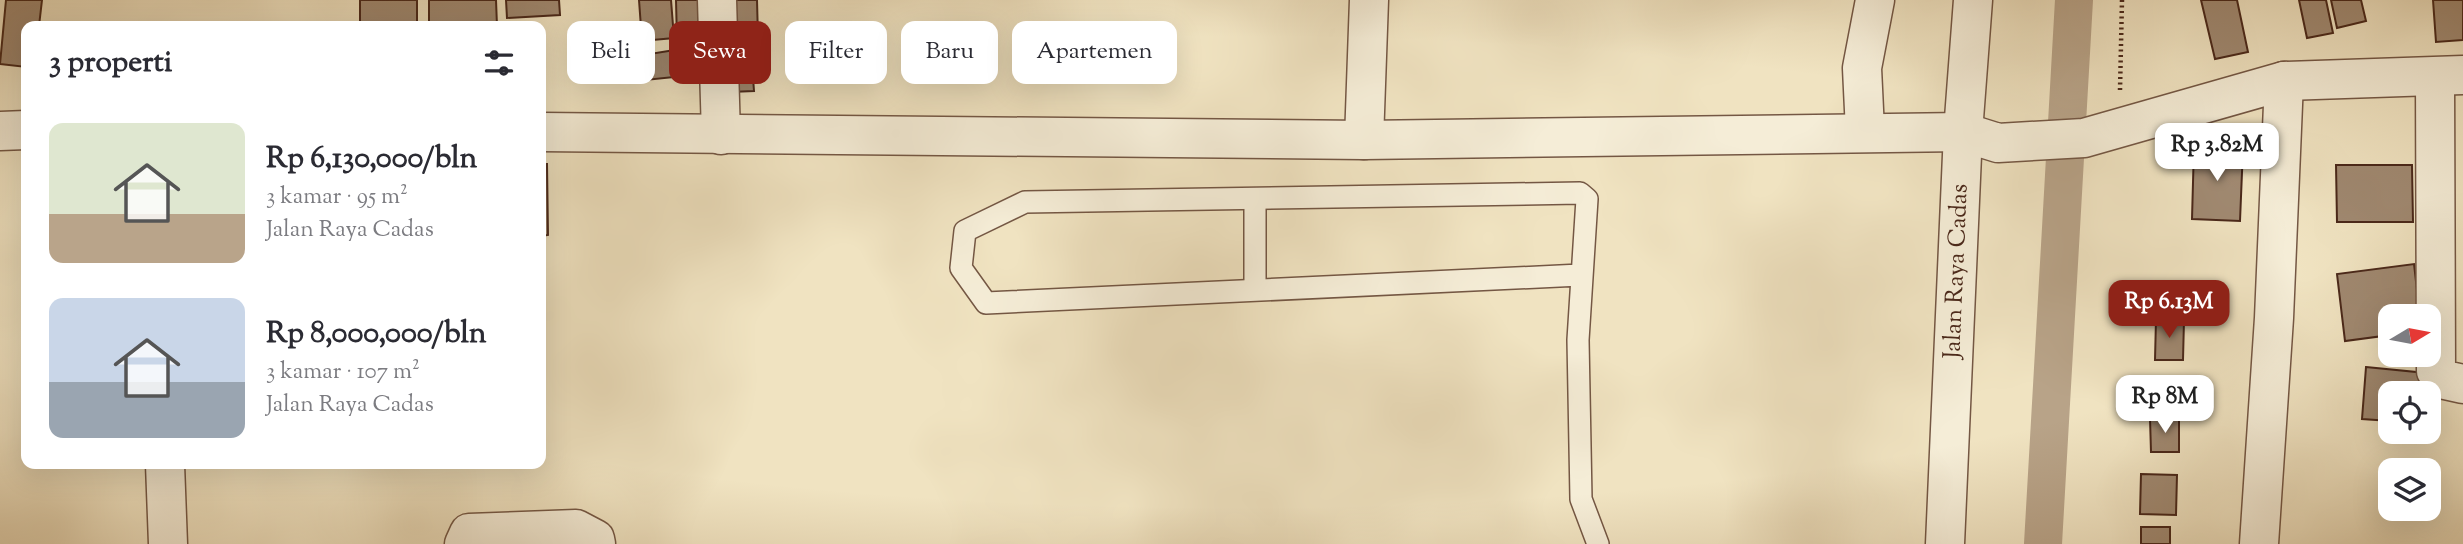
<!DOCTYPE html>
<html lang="id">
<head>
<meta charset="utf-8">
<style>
	:root { --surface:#fff; --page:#f7f7f7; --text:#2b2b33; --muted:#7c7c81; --accent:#8f2418 }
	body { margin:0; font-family:"Sorts Mill Goudy",serif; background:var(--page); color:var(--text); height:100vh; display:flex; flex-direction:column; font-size:26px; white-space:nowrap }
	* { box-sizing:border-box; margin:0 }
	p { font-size:23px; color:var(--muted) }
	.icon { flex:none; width:38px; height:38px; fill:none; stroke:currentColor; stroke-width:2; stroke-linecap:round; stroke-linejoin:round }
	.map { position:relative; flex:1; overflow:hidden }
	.drawer { position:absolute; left:21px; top:21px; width:525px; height:448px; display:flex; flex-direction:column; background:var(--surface); border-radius:14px; box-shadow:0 7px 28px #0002 }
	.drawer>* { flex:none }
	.top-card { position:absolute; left:567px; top:21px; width:665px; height:63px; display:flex; gap:14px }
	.needle { width:46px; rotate:80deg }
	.buttons { position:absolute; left:2378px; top:304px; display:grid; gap:14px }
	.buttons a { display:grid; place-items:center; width:63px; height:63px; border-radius:14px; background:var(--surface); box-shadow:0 7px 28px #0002; font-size:35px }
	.price { position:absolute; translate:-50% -60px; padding:0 16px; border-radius:14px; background:#fff; color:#222; font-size:23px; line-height:46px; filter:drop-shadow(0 2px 4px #0008) }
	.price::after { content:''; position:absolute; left:50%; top:42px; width:21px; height:16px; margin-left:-10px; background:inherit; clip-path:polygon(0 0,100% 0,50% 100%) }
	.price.on { background:var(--accent); color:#fff }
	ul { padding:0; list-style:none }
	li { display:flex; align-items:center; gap:21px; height:175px; padding:0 28px }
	li span { display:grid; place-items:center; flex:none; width:196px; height:140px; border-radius:14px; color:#555 }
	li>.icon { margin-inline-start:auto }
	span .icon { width:84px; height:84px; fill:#fffc; stroke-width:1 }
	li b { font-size:30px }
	h2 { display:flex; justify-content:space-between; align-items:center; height:84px; padding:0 28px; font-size:30px }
	.pill { padding:0 24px; border-radius:14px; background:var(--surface); box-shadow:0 7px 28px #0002; font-size:24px; line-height:63px }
	.pill.on { background:var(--accent); color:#fff }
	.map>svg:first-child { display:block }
</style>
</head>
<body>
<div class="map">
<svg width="2463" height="544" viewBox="0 0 2463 544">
	<rect width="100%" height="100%" fill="#f0e3c1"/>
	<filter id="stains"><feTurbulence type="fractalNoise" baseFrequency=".00286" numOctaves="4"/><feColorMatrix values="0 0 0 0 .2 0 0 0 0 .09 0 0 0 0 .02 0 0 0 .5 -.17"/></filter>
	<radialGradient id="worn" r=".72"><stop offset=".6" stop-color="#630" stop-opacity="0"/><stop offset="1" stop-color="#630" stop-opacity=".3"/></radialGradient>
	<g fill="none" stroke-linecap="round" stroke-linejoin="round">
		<polyline stroke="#b8a388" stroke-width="38" points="2043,544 2074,0"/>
	</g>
	<g fill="#a08971" stroke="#4a281a" stroke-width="2">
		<polygon points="6,0 42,0 39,26 26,26 26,67 0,64"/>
		<rect x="360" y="0" width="57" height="26"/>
		<polygon points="429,0 496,0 497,26 429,26"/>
		<polygon points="506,0 559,0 560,15 507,18"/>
		<polygon points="639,0 671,0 674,38 642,41"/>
		<polygon points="676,0 702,0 703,38 677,42"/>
		<polygon points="726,0 757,0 758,38 728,40"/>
		<polygon points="2201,0 2237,0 2248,52 2215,59"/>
		<polygon points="2299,0 2326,0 2333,33 2307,38"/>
		<polygon points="2331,0 2361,0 2366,21 2337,28"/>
		<polygon points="2433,0 2463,0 2463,40 2436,42"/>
		<polygon points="706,45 712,73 636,81 637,56"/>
		<polygon points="751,51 754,91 730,92 727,52"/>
		<polygon points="2194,146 2243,148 2240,221 2192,219"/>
		<polygon points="541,164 547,164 548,235 541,236"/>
		<polygon points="2336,165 2412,165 2413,222 2337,222"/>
		<polygon points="2414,264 2420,317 2390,317 2390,335 2345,341 2337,274"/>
		<polygon points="2156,319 2184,320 2183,360 2155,360"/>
		<polygon points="2366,367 2426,373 2424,394 2390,394 2390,421 2362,419"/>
		<polygon points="2146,376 2185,376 2184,405 2145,405"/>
		<polygon points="2179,417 2179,452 2151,452 2150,418"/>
		<polygon points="2141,474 2177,475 2176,515 2140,514"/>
		<rect x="2141" y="527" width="29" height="17"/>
	</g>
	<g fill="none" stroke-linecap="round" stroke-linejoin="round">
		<defs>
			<g id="service">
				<polyline points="1580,275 986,303 961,268 965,231 1025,202 1580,193 1587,199 1578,340 1581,499 1598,544"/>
				<polyline points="1255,289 1255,200"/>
			</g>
			<g id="minor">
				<polyline points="717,0 721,135"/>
				<polyline points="2435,77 2436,371 2445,380 2463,384"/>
				<polyline points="0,131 26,130"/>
				<polyline points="1865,131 1862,68 1875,0"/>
				<polyline points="541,132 1364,140 1963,132"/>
				<polyline points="1364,140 1369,0"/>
				<polyline points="165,464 168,544"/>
				<polyline points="464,544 469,533 576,529 595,539 596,544"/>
				<polyline points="2259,544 2274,318 2284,81"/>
			</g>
			<g id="tertiary">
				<polyline points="1963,132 1998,143 2084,138 2284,81 2463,75"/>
				<path id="s1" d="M1945 544 1963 132 1973 0"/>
			</g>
		</defs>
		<use href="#service" stroke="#745744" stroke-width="24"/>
		<use href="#minor" stroke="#745744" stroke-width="41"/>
		<use href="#tertiary" stroke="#745744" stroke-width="41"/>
		<polyline stroke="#4a281a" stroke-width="4.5" stroke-dasharray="2 3.5" stroke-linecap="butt" points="2120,90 2122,0"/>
		<use href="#service" stroke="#f5edd7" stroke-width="21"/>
		<use href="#minor" stroke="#f5edd7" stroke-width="38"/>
		<use href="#tertiary" stroke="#f5edd7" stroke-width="38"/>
	</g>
	<g text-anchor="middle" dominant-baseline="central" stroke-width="5" stroke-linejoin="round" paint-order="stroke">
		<g font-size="24" fill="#4a281a" stroke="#f5edd7">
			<text stroke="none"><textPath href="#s1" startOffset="273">Jalan Raya Cadas</textPath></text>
		</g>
	</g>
	<rect width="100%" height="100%" filter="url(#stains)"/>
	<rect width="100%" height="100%" fill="url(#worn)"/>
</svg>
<div class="buttons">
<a><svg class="needle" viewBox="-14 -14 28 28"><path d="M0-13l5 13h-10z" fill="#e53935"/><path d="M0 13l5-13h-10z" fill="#7c7c81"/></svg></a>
<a><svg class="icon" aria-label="locate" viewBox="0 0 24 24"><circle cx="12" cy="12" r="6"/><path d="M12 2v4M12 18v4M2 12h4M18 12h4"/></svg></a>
<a><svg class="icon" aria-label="layers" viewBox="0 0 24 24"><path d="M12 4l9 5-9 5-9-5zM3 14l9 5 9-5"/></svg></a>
</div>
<b class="price" style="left:2217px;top:183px">Rp 3.82M</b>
<b class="price on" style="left:2169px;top:340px">Rp 6.13M</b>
<b class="price" style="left:2165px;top:435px">Rp 8M</b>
<div class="top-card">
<a class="pill">Beli</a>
<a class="pill on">Sewa</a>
<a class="pill">Filter</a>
<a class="pill">Baru</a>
<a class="pill">Apartemen</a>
</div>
<section class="drawer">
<h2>3 properti<svg class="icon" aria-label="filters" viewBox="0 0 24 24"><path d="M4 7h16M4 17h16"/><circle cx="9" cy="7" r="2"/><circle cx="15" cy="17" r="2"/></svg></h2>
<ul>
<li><span style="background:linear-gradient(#dfe7d0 65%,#b9a48a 0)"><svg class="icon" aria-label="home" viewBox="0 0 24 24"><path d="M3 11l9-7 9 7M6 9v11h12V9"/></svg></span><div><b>Rp 6,130,000/bln</b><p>3 kamar · 95 m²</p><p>Jalan Raya Cadas</p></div></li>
<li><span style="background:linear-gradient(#c9d6e8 60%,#9aa5b1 0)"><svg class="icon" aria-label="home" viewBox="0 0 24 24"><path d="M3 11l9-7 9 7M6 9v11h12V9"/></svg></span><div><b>Rp 8,000,000/bln</b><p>3 kamar · 107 m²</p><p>Jalan Raya Cadas</p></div></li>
</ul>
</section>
</div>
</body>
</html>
